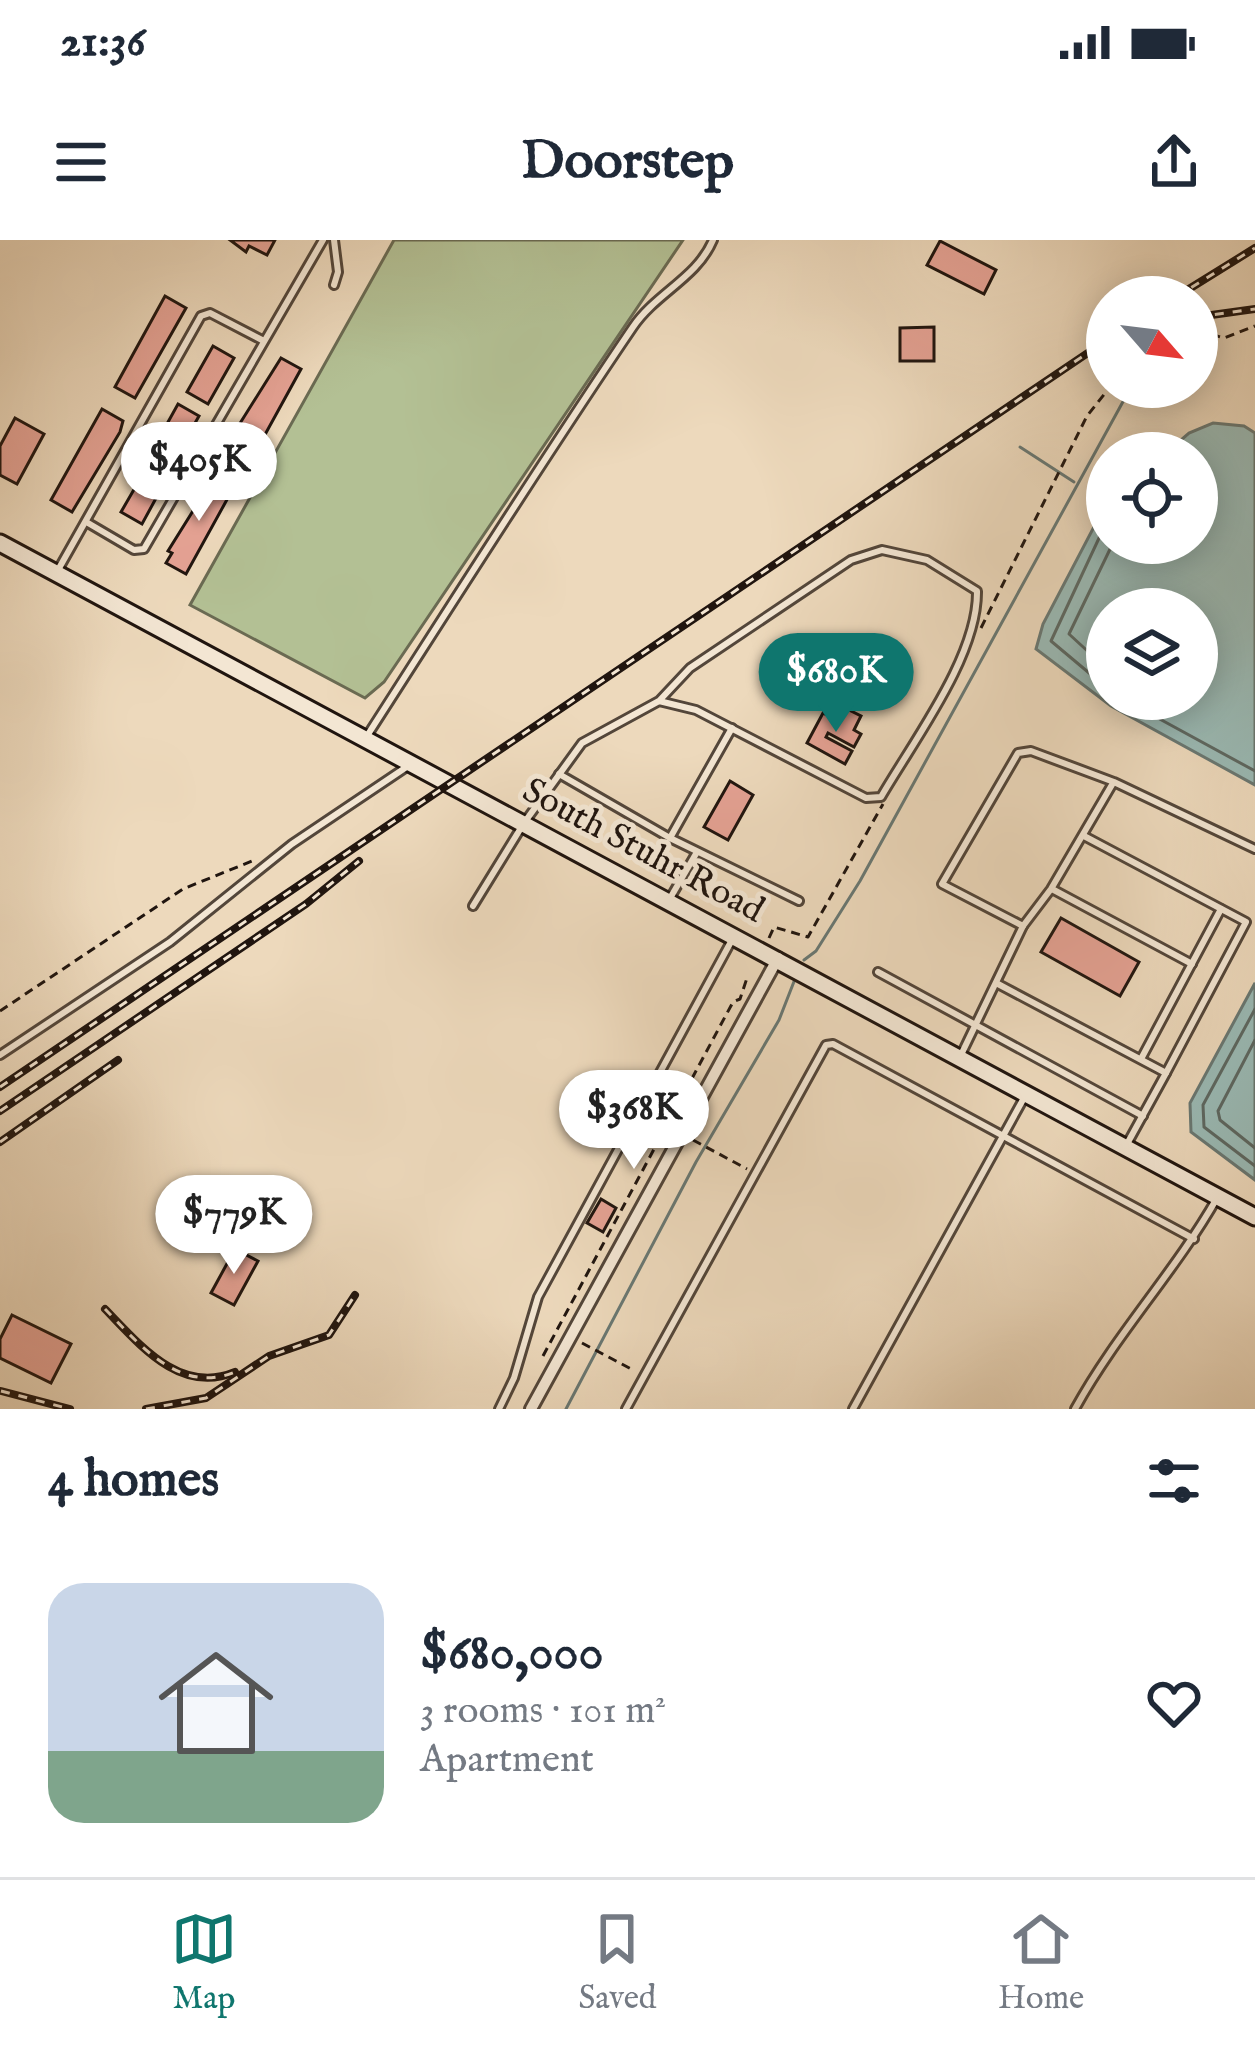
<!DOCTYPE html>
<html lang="en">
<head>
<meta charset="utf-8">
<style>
	:root { --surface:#fff; --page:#f6f6f7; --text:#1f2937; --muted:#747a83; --line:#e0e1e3; --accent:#0f766e }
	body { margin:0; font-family:"IM FELL English",serif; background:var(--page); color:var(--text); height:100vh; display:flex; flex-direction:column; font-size:45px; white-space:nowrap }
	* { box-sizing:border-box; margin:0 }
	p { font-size:39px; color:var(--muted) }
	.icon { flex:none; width:66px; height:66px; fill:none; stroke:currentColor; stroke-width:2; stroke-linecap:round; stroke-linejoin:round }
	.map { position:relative; height:1169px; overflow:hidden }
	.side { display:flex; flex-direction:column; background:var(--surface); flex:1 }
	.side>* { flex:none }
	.needle { width:78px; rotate:118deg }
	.tools { position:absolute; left:1086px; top:36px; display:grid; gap:24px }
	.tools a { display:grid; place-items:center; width:132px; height:132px; border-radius:50%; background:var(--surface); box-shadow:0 6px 30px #0003; font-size:60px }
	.price { position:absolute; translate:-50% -102px; padding:0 27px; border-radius:42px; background:#fff; color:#222; font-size:39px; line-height:78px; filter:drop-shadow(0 3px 6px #0008) }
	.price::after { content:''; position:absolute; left:50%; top:72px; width:36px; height:27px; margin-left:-18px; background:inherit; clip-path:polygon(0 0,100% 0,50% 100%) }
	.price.current { background:var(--accent); color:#fff }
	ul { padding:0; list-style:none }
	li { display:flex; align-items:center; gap:36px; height:300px; padding:0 48px }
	li span { display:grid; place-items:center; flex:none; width:336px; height:240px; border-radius:36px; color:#555 }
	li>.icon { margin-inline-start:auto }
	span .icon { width:144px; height:144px; fill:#fffc; stroke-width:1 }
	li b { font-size:51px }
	h2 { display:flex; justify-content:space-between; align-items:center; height:144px; padding:0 48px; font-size:51px }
	.status { display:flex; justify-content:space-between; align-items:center; height:84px; padding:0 60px; background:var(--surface); direction:ltr }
	.status svg { height:33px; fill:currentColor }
	header { display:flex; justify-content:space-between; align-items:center; height:156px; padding:0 48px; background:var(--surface); font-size:54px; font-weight:700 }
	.dock { display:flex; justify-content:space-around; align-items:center; height:168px; border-top:3px solid var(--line); background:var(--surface); font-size:33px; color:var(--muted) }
	.dock a { display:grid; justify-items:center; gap:6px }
	.dock .current { color:var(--accent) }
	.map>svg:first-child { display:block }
</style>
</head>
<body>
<div class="status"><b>21:36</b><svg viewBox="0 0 49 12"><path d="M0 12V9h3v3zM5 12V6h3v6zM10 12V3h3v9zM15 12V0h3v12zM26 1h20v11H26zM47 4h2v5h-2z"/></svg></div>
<header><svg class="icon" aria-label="menu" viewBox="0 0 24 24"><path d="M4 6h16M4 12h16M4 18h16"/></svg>Doorstep<svg class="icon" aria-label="share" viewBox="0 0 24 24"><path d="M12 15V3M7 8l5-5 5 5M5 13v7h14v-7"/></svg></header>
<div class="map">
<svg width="1255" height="1169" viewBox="0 0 1255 1169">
	<rect width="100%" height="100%" fill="#edd9bc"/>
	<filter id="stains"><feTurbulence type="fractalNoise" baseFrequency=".00167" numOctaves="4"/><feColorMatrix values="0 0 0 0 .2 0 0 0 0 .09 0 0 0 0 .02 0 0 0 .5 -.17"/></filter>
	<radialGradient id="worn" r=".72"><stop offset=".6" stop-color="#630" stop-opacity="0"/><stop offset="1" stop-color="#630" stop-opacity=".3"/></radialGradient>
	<polygon fill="#b3c094" stroke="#6a6a52" stroke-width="3" points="394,0 683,0 384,442 365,458 190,365"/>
	<g fill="#9abab5" stroke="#697873" stroke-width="3" fill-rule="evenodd">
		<path d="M1213 183 1244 186 1255 193V545L1111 466 1036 409 1043 384 1107 262V303H1197V213H1166L1189 193ZM1107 369H1197V459H1107Z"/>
		<polygon points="1255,743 1255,940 1191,892 1190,863"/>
	</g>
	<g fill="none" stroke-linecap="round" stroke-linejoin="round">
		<g stroke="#5d6862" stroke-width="3">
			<polyline points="1107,281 1051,401 1107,448"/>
			<polyline points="1107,429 1069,394 1113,303"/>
			<polyline points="1123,459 1255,531"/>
			<polyline points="1255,769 1203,865 1204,887 1255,926"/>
			<polyline points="1255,800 1218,871 1220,880 1255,908"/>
		</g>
		<g stroke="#697873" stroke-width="3">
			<polyline points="1020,207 1074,242"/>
			<polyline points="804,720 816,711 860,641 1125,158"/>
			<polyline points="566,1169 696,922 779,780 795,739"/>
		</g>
	</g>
	<g fill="#e5a294" stroke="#20150f" stroke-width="3">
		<polygon points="230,0 275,0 267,15 249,6 246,12"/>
		<polygon points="940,1 996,30 984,54 927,25"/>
		<polygon points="165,56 186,68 135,158 115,147"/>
		<polygon points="934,87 934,121 900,121 900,88"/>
		<polygon points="213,106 234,118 208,164 187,152"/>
		<polygon points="281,118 301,129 251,220 230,208 232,196"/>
		<polygon points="178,164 199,176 173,222 152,211"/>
		<polygon points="102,169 123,181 120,192 72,272 51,260"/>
		<polygon points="15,178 44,194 17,244 0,235 0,206"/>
		<polygon points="147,227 167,238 142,284 121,272"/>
		<polygon points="216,234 235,245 186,334 166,323 172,313 168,311"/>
		<polygon points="847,469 861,476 854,490 861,494 854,507 828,493 826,497 852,511 845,524 807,503 823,473 840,482"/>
		<polygon points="730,541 753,555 728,600 704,587"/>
		<polygon points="1061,678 1139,722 1120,756 1041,712"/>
		<polygon points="601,959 616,968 603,992 587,983"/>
		<polygon points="235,1009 258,1021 234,1065 211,1053"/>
		<polygon points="12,1075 71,1104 51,1143 0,1118 0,1099"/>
	</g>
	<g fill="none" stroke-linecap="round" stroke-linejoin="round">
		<defs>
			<g id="service">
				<polyline points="334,45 338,32 334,0"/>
				<polyline points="88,283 134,310 144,309 323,0"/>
				<polyline points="58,330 201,76 210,73 262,100"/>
				<path d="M367 496C455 359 542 221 633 87 656 53 697 38 713 0"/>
				<polyline points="559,534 670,598 799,661"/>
				<polyline points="1084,596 1246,682 1166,833"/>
				<polyline points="670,598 732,488"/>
				<polyline points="1052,649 1192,724"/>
				<polyline points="669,660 697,612"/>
				<path d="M473 666 524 583 582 503 659 461 696 470 866 558 881 557C914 500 978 416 977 351L927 320 882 310 851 320 690 428 659 461"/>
				<polyline points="1023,686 942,644 1018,513 1031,511 1114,542 1255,609"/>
				<polyline points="878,732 1143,876"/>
				<polyline points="998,744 1166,833 1127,904"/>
				<polyline points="0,815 170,702 292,604 408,526"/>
				<polyline points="960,817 1023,686 1051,649 1113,543"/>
				<polyline points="1141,819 1221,669"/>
				<polyline points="499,1169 514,1138 538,1057 733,698"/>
				<polyline points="626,1169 826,805 833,804 1194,999"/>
				<polyline points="853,1169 1025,856"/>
				<path d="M1075 1169C1116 1094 1175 1032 1217 958"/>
			</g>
			<polyline id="minor" points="531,1169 778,718"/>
			<polyline id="secondary" points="0,303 1255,977"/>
		</defs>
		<use href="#service" stroke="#53463a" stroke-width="12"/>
		<use href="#minor" stroke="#53463a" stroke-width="16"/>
		<use href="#secondary" stroke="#20150f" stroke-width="21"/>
		<g stroke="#20150f" stroke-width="3" stroke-dasharray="9 6" stroke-linecap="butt">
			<polyline points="1197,90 1224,98 1255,86"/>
			<polyline points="981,388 1087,176 1110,147"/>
			<polyline points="769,698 774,687 808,697 883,564"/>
			<polyline points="0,771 183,649 257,619"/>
			<polyline points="693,900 747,929"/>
			<polyline points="582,1103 635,1131"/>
			<polyline points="543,1116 733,762 740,759 748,735"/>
		</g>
		<use href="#service" stroke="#f3e6d3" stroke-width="6"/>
		<use href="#minor" stroke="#f3e6d3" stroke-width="10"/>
		<use href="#secondary" stroke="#f3e6d3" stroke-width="15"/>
		<defs>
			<g id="rail">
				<polyline points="1176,57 1255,8"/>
				<polyline points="1197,77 1255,69"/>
				<polyline points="0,847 1107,100"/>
				<polyline points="0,871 306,664 359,621"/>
				<polyline points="0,902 118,820"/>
				<path d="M105 1069C140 1105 180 1155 235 1132"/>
				<polyline points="1,1151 70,1169"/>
				<polyline points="146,1169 206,1158 269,1116 329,1095 355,1055"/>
			</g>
		</defs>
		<use href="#rail" stroke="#20150f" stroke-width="8"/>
		<use href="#rail" stroke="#f3e6d3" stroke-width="3" stroke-dasharray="9" stroke-linecap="butt"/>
	</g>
	<g text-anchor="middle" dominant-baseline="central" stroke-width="10" stroke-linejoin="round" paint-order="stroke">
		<g font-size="36" fill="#20150f" stroke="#f3e6d3">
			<text transform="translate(643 611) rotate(28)">South Stuhr Road</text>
		</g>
	</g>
	<rect width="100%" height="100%" filter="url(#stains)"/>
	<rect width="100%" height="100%" fill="url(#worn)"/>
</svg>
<div class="tools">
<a><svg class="needle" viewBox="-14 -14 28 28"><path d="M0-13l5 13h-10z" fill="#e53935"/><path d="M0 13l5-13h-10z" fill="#747a83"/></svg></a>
<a><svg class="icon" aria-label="locate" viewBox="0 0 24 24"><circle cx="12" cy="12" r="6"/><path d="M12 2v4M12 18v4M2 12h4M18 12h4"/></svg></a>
<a><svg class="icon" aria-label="layers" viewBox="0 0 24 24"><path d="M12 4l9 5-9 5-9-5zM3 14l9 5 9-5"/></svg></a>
</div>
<b class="price" style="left:199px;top:284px">$405K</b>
<b class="price current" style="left:836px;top:495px">$680K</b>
<b class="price" style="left:634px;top:932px">$368K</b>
<b class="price" style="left:234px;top:1037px">$779K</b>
</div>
<section class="side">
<h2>4 homes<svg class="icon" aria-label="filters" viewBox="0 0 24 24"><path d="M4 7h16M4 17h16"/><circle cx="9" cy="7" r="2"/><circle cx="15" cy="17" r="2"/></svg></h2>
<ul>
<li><span style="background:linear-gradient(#c9d6e8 70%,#7fa58c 0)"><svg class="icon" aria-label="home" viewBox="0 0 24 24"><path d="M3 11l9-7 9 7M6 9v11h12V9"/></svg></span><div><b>$680,000</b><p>3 rooms · 101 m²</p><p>Apartment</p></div><svg class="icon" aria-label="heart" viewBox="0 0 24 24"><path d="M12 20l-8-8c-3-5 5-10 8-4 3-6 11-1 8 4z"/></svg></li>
</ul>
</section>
<nav class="dock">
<a class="current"><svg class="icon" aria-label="map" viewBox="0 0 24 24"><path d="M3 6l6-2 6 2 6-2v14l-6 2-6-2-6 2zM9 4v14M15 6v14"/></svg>Map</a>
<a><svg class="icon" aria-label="saved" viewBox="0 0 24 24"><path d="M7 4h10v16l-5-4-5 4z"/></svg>Saved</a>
<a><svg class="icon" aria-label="home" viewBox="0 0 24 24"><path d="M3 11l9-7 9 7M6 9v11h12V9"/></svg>Home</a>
</nav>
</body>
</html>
